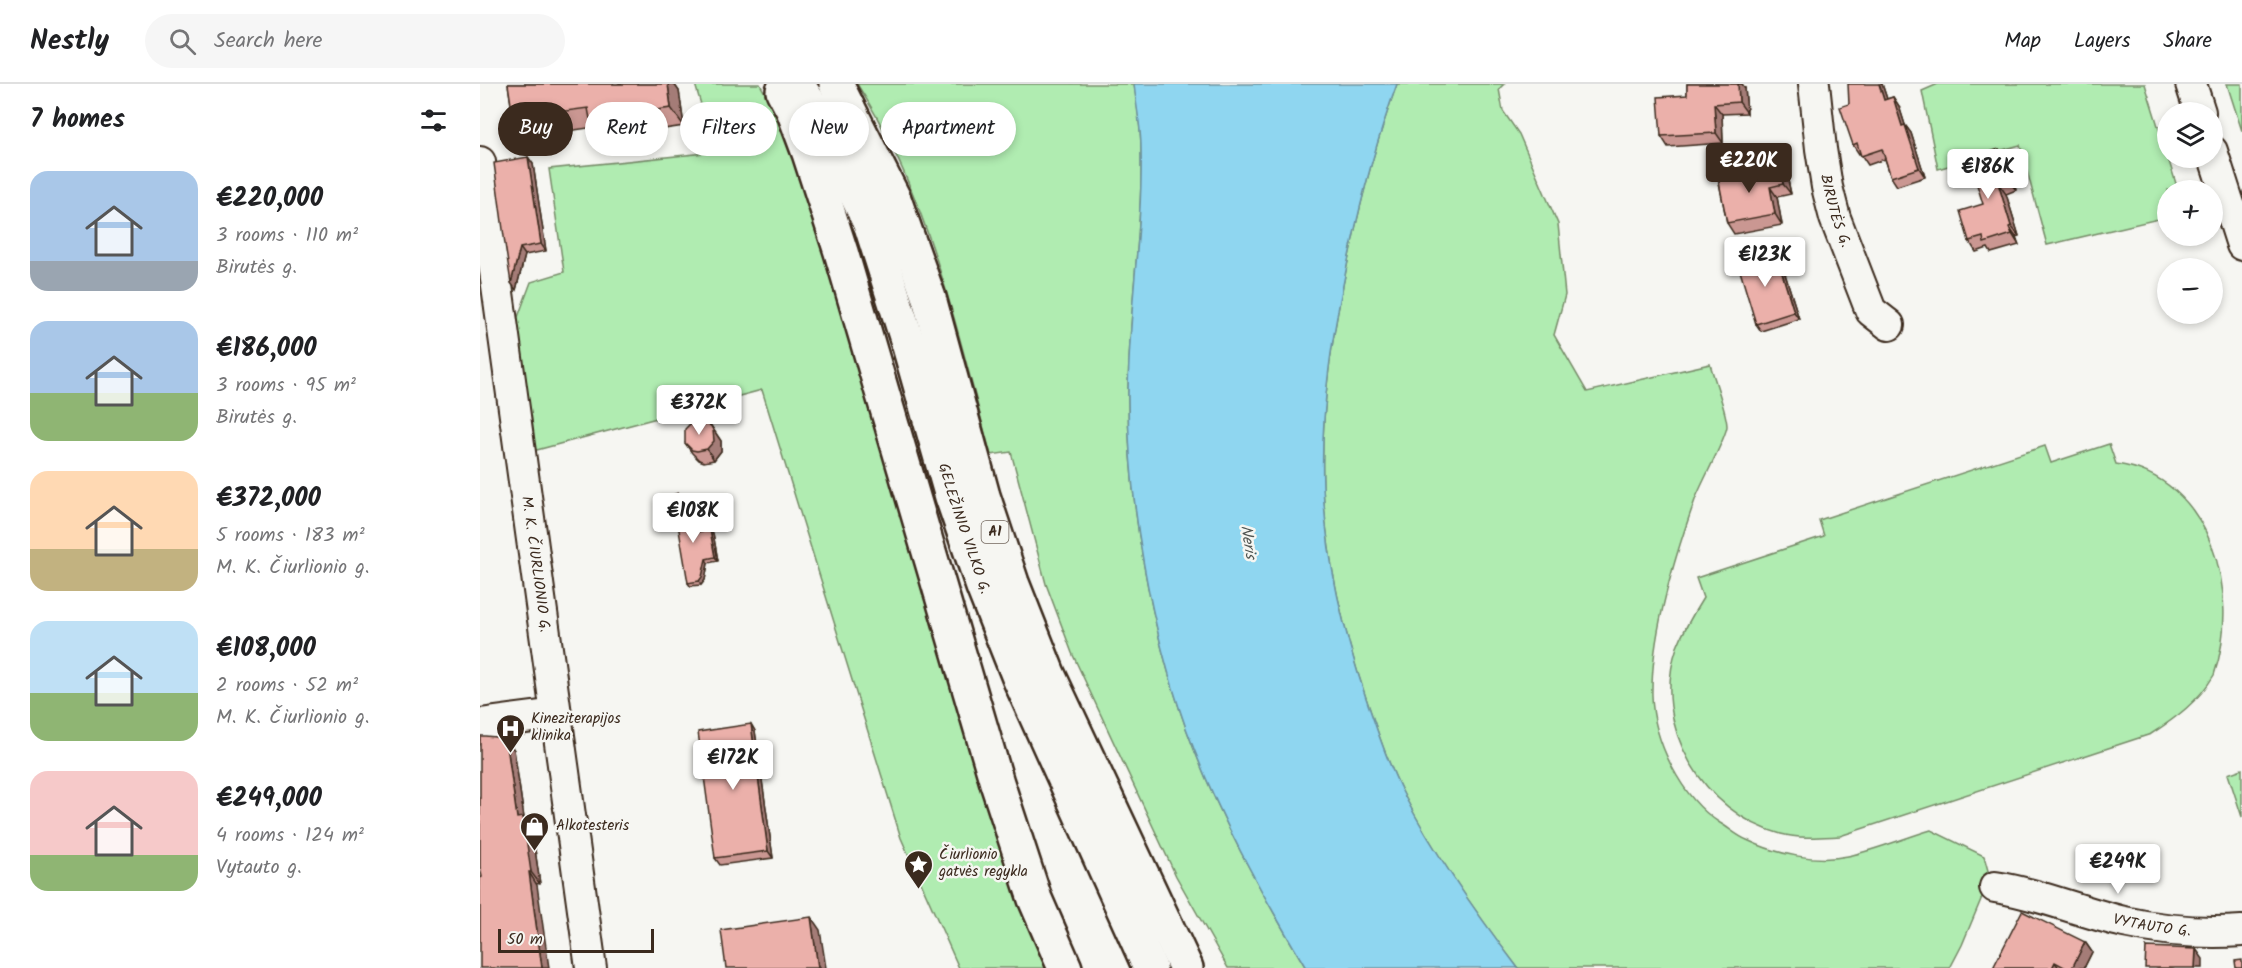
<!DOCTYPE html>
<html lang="en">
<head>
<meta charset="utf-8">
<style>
	:root { --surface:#fff; --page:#f6f6f6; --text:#202124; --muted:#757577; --line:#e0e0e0; --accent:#3b2a1e }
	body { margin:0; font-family:Kalam,sans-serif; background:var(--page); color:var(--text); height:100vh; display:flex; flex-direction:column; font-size:22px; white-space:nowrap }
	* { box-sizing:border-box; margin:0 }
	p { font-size:20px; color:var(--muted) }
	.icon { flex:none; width:33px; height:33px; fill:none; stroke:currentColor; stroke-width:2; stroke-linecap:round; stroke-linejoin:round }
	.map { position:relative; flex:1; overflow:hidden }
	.drawer { display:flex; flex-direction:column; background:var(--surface); width:480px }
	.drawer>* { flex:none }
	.top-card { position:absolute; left:18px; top:18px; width:570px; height:54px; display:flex; gap:12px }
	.buttons { position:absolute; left:1677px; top:18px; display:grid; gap:12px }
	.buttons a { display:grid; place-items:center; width:66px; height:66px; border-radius:50%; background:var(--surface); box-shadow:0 3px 9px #0003; font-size:30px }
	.scale { position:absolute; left:18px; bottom:15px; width:156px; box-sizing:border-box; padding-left:6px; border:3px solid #3b2a1e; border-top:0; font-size:16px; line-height:21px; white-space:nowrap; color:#3b2a1e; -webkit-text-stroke:4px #f6f6f2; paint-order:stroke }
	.price { position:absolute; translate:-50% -51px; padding:0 14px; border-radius:6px; background:#fff; color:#222; font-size:20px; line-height:39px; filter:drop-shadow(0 2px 3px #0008) }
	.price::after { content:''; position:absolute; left:50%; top:36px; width:18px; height:14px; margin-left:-9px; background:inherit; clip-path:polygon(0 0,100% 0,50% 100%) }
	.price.on { background:var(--accent); color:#fff }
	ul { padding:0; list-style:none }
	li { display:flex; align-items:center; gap:18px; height:150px; padding:0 30px }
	li span { display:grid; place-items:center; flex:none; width:168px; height:120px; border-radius:18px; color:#555 }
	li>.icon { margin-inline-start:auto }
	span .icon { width:72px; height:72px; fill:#fffc; stroke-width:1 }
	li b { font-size:26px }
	h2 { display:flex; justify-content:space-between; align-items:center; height:72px; padding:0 30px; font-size:26px }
	.chip { padding:0 21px; border-radius:27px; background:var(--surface); box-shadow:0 3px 9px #0003; font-size:21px; line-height:54px }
	.chip.on { background:var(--accent); color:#fff }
	header { display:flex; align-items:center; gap:36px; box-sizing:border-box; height:84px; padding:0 30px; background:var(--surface); border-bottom:2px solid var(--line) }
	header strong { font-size:28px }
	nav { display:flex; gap:33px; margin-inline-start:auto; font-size:21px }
	.search { width:420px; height:54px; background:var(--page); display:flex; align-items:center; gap:15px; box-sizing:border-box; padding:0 21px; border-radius:33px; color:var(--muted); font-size:22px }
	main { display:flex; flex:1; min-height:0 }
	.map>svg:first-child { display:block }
</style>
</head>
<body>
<header>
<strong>Nestly</strong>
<div class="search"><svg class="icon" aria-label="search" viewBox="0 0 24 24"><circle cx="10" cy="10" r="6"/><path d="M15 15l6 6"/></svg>Search here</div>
<nav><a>Map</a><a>Layers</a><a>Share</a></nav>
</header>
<main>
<section class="drawer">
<h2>7 homes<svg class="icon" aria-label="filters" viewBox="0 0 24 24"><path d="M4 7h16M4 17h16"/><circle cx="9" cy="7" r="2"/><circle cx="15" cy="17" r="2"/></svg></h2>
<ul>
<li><span style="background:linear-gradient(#a9c7e8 75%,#9aa5b1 0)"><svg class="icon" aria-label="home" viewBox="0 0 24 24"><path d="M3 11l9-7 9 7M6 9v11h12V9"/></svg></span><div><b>€220,000</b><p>3 rooms · 110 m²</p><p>Birutės g.</p></div></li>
<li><span style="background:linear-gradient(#a9c7e8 60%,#8fb573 0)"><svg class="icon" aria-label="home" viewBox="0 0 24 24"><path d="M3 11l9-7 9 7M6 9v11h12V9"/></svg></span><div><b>€186,000</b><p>3 rooms · 95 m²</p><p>Birutės g.</p></div></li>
<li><span style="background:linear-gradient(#ffd9b3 65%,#c2b280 0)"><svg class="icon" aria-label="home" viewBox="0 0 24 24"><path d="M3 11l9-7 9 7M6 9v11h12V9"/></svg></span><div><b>€372,000</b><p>5 rooms · 183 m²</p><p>M. K. Čiurlionio g.</p></div></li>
<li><span style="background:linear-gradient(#bfe0f5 60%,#8fb573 0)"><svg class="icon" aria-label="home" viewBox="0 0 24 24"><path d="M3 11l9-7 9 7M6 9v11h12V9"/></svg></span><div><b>€108,000</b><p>2 rooms · 52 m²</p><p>M. K. Čiurlionio g.</p></div></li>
<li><span style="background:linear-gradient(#f6c9c9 70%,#8fb573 0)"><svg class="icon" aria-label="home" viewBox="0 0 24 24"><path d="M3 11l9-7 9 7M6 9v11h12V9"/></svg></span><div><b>€249,000</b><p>4 rooms · 124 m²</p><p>Vytauto g.</p></div></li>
</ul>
</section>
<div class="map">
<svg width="1762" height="884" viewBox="0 0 1762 884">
	<rect width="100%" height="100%" fill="#f6f6f2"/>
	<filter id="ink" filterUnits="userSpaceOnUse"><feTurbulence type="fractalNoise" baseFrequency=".0167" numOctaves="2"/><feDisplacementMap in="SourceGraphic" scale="12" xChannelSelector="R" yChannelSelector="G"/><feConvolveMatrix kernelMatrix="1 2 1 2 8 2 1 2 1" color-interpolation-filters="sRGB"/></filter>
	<g filter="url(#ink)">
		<g fill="#b0ecb1" stroke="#768b68" stroke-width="1.5">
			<polygon points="215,0 280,0 310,56 572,884 479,884 421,754 282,306 53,367 35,241 51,198 84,188 69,85 235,68"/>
			<path d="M377 0H654C657 21 661 43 661 64 663 147 648 230 648 313 648 419 671 545 706 644 737 729 780 807 826 884H748L696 792 592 569 566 500 531 368 511 371C476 245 449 111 377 0Z"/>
			<path d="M917 0H1024L1019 5 1023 27 1039 50 1078 140 1085 211 1074 251 1107 308 1230 280C1234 294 1247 330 1247 342 1247 352 1220 402 1215 416 1195 472 1171 552 1172 611 1173 656 1201 714 1240 739 1249 744 1257 752 1267 756 1296 770 1336 779 1368 772 1396 766 1424 754 1451 746L1504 772 1510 794 1482 861 1470 884H1038C996 829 956 772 924 711 908 680 897 646 886 614 863 546 846 474 843 402 840 323 853 245 870 168 882 111 897 55 917 0Z"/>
			<polygon points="1458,0 1665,0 1698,106 1688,106 1687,133 1567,161 1540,61 1458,85 1442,7"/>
			<polygon points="1747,0 1762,0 1762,47"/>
			<path d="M1629 360 1636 380C1731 393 1762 510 1734 591 1719 617 1696 634 1671 650L1360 752C1340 753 1320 755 1301 750 1223 729 1170 641 1197 563 1204 545 1213 530 1223 514L1216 494 1344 452 1339 436 1565 362 1571 379Z"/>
			<polygon points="1762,685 1762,733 1748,690"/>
		</g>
		<path fill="#8fd6f0" stroke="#6d919c" stroke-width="1.5" d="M654 0H917C897 55 882 111 870 168 853 245 840 323 843 402 846 474 863 546 886 614 897 646 908 680 924 711 956 772 996 829 1038 884H826C780 807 737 729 706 644 671 545 648 419 648 313 648 230 663 147 661 64 661 43 656 21 654 0Z"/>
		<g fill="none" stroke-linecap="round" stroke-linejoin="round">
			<defs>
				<g id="minor">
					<path id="s1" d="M1334 0 1341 65 1347 103 1355 134 1391 227 1409 241"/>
					<polyline points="1711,0 1720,28"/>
					<polyline points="1732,67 1762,161"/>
					<path id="s2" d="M0 78 111 884"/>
					<polyline points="0,640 76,630"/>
					<path id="s3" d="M1515 803C1561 810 1600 828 1644 838 1685 847 1720 850 1762 847"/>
				</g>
				<g id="highway">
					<path id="s4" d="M317 0 345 43 391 142 429 262 472 413 503 503 540 596 670 884"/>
					<polyline points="356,0 414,115 449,214 503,412 532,499 568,590 706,884"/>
					<polyline points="303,7 313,26 329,69 361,168 517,699 555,815 585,884"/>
				</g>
			</defs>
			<use href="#minor" stroke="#3b2a1e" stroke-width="34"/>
			<use href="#highway" stroke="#3b2a1e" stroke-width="38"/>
			<use href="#minor" stroke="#f6f6f2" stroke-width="30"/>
			<use href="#highway" stroke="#f6f6f2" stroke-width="33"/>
		</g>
		<g fill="#ca9792" stroke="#3b2a1e" stroke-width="1.5">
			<polygon points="28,0 194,0 199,7 204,42 123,54 115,43 46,53 33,34"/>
			<polygon points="1207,0 1262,0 1265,4 1267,29 1242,30 1243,59 1188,63 1181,52 1207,11"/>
			<polygon points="1402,0 1407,15 1413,13 1419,22 1425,41 1431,49 1445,93 1417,102 1411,93 1405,75 1388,81 1380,69 1379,70 1373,61 1369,20"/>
			<polygon points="48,73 53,80 66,167 45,171 36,206"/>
			<polygon points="1526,76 1536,106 1526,110 1539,152 1536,153 1539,161 1511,169 1508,164 1496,168 1489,157 1503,120"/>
			<polygon points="1307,92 1311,110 1297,113 1302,141 1254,150 1247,139 1238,93"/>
			<polygon points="1296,170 1301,177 1319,235 1281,247 1276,240 1277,171 1279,175"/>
			<polygon points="231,342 241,357 241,367 234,376 224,378 219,376 212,369 205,359"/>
			<polygon points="200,413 217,448 230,446 233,449 238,477 228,479 225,496 221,501 210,502 208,499"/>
			<polygon points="271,640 275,647 293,774 240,781 235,774"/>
			<polygon points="26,654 34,666 44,734 52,745 60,800 2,793"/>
			<polygon points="1605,858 1612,868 1604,884 1513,884"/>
		</g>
		<g fill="#a47b77" stroke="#3b2a1e" stroke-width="1.5">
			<polygon points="188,0 194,0 199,7 204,42 191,24"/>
			<polygon points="1258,0 1262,0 1265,4 1267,29 1259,18"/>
			<polygon points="1399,0 1402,0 1410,24 1404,16"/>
			<polygon points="1413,13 1419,22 1425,41 1431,49 1445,93 1439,84 1422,42"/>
			<polygon points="1234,20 1242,30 1243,59 1236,49"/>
			<polygon points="1519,65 1526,76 1536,106 1528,96"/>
			<polygon points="48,73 53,80 66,167 61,160"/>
			<polygon points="1300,82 1307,92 1311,110 1303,100"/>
			<polygon points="1518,99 1526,110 1539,152 1531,142"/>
			<polygon points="1290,103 1297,113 1302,141 1295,130"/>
			<polygon points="1529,143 1536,153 1539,161 1532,150"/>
			<polygon points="40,164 45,171 36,206 31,199"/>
			<polygon points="1296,170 1301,177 1319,235 1314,228"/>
			<polygon points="231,342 241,357 241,367 234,376 227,365"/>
			<polygon points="230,446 233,449 238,477 235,473"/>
			<polygon points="226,475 228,479 225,496 221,501 219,497"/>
			<polygon points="271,640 275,647 293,774 288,767"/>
			<polygon points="26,654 34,666 44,734 52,745 60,800 51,788 37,734"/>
			<polygon points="49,788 57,801 69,884 62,884"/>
			<polygon points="331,833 340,846 346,884 338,884"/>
			<polygon points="1605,858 1612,868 1604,884 1592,884"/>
			<polygon points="1716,865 1723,875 1723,884 1715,884"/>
			<polygon points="1575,878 1579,884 1572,884"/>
		</g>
		<g fill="#ebb0aa" stroke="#3b2a1e" stroke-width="1.5">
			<polygon points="28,0 188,0 191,24 110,35 108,24 33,34"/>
			<polygon points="1207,0 1258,0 1259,18 1234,20 1236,49 1181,52 1178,13 1207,11"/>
			<polygon points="1368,0 1399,0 1404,16 1413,13 1422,42 1425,41 1439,84 1411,93 1402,65 1381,72 1377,59 1373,61 1360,23 1369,20"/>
			<polygon points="1519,65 1528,96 1518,99 1531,142 1529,143 1532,150 1504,159 1503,153 1489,157 1480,127 1503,120 1489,75"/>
			<polygon points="48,73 61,160 40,164 31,199 25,160 14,79"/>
			<polygon points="1300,82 1303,100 1290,103 1295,130 1247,139 1238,93"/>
			<polygon points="1296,170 1314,228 1276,240 1257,177 1277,171 1278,175"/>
			<polygon points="222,337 231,342 233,346 234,357 227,365 217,367 212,366 205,359 205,345 212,338"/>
			<polygon points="198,409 216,448 230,446 235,473 226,475 222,493 219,497 208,499 193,411"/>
			<polygon points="271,640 288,767 235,774 218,648"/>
			<polygon points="0,652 5,652 26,654 37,734 43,733 51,788 49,788 62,884 0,884 0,794 2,793 0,783"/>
			<polygon points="1542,827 1605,858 1592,884 1586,884 1575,878 1572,884 1513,884"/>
			<polygon points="331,833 338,884 246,884 241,846"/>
			<polygon points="1666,863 1716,865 1715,884 1665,884"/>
			<polygon points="1762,876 1762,884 1756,884 1755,877"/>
		</g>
	</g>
	<defs>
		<symbol id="hospital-pin" viewBox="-11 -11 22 30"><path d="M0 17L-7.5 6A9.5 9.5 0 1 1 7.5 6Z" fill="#3b2a1e" stroke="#f6f6f2"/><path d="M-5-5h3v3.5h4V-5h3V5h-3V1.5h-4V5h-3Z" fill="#fff"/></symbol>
		<symbol id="shop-pin" viewBox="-11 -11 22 30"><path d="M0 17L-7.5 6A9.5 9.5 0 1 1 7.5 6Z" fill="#3b2a1e" stroke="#f6f6f2"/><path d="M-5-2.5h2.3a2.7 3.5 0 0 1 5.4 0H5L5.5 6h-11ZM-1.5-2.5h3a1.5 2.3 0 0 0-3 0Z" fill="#fff"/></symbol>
		<symbol id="sight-pin" viewBox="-11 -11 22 30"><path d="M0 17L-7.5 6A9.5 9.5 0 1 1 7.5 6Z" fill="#3b2a1e" stroke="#f6f6f2"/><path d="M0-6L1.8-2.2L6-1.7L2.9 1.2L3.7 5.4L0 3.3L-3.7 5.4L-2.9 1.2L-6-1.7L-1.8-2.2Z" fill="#fff"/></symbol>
	</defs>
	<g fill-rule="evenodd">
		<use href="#hospital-pin" x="14" y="628" width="33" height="45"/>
		<use href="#shop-pin" x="38" y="726" width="33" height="45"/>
		<use href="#sight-pin" x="422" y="764" width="33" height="45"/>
	</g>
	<g text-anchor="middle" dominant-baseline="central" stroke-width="5" stroke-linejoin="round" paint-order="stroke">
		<rect fill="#f6f6f2" stroke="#73675e" stroke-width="1.5" x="501.5" y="437" width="27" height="22" rx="4.5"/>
		<g font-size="14" font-weight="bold" fill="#3b2a1e">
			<text x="515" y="448">A1</text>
		</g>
		<g font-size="15" fill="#3b2a1e" stroke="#f6f6f2">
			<text stroke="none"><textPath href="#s1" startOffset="129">BIRUTĖS G.</textPath></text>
			<text stroke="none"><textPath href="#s4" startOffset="477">GELEŽINIO VILKO G.</textPath></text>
			<text stroke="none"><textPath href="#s2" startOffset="406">M. K. ČIURLIONIO G.</textPath></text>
			<text stroke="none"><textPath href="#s3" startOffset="162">VYTAUTO G.</textPath></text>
		</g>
		<g font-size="15" fill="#3b2a1e" stroke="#f6f6f2" text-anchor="start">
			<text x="51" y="635">Kineziterapijos<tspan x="51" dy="17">klinika</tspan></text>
			<text x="76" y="742">Alkotesteris</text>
			<text x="459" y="771">Čiurlionio<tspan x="459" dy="17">gatvės regykla</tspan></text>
		</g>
		<g font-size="16" font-style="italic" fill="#505552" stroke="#f6f6f2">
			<text transform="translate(768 458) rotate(81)">Neris</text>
		</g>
	</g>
</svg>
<div class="buttons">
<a><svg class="icon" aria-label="layers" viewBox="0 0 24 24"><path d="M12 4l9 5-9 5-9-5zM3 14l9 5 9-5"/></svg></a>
<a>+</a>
<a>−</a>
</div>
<div class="scale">50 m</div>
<b class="price on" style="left:1269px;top:110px">€220K</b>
<b class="price" style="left:1508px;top:116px">€186K</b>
<b class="price" style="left:1285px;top:204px">€123K</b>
<b class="price" style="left:219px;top:352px">€372K</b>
<b class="price" style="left:213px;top:460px">€108K</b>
<b class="price" style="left:253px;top:707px">€172K</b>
<b class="price" style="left:1638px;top:811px">€249K</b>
<div class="top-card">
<a class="chip on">Buy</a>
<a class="chip">Rent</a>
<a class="chip">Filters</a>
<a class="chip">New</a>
<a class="chip">Apartment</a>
</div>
</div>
</main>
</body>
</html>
